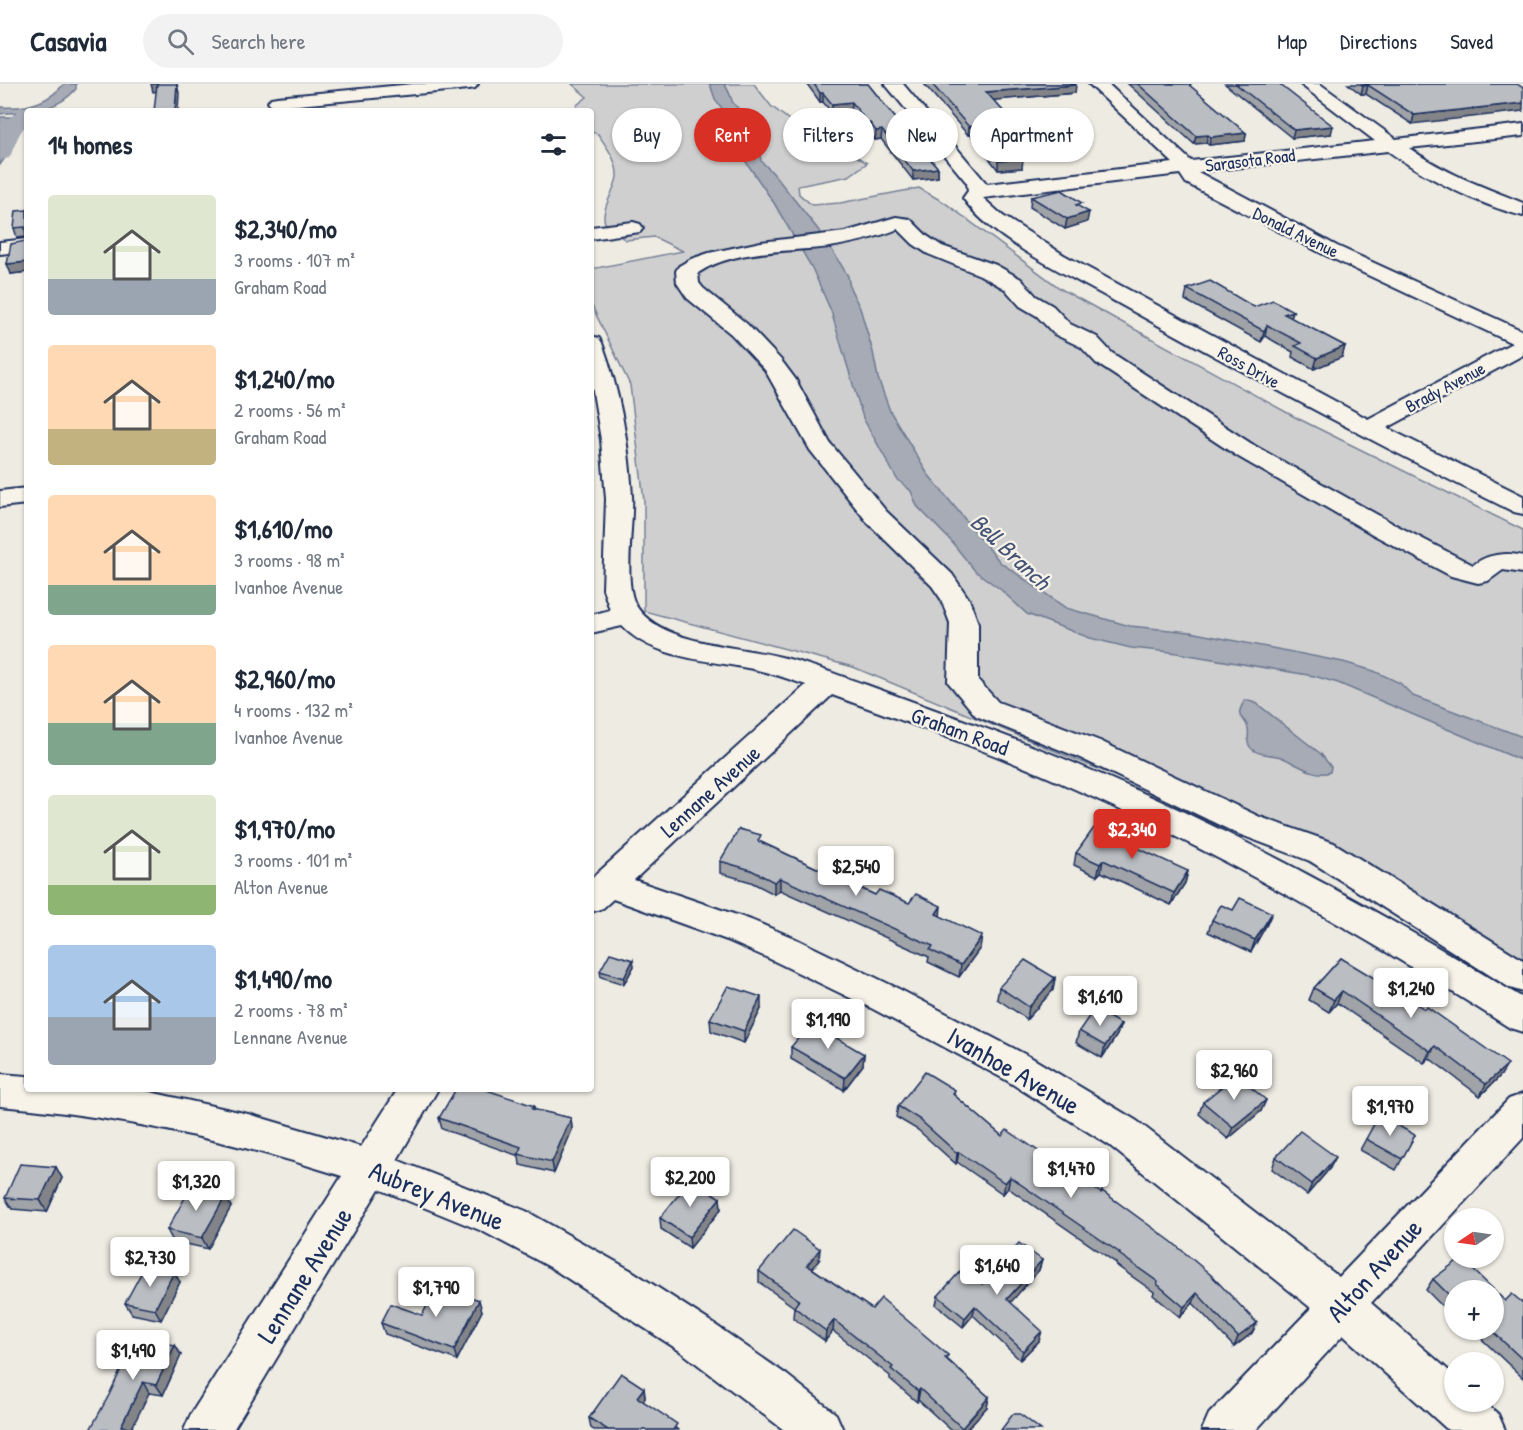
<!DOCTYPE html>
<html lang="en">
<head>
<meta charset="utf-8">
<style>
	:root { --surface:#fff; --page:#f2f2f3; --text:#1f2937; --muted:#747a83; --line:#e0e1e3; --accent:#d93025 }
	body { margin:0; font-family:"Patrick Hand",sans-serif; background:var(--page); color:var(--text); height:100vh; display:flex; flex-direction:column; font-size:22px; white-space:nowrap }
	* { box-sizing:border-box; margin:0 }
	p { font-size:20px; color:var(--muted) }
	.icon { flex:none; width:33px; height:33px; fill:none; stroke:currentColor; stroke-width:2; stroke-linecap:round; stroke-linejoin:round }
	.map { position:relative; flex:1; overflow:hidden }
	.sheet { position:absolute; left:24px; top:24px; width:570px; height:984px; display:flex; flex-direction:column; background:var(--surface); border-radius:6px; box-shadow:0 2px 4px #0004 }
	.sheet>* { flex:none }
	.top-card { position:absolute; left:612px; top:24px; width:570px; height:54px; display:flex; gap:12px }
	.needle { width:39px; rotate:257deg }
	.tools { position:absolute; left:1444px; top:1124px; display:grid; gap:12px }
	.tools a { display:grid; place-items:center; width:60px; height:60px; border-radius:50%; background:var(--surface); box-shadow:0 2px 4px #0004; font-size:30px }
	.price { position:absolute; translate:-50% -51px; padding:0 14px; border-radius:6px; background:#fff; color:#222; font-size:20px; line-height:39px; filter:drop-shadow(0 2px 3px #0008) }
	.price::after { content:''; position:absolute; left:50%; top:36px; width:18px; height:14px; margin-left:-9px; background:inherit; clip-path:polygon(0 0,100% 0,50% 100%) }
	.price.current { background:var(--accent); color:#fff }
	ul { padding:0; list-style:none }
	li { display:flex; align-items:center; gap:18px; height:150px; padding:0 24px }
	li span { display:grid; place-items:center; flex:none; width:168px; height:120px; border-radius:6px; color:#555 }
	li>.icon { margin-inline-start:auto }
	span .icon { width:72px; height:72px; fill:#fffc; stroke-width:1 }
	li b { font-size:26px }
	h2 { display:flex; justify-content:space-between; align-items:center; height:72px; padding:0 24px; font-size:26px }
	.pill { padding:0 21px; border-radius:27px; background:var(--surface); box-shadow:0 2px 4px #0004; font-size:21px; line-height:54px }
	.pill.current { background:var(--accent); color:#fff }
	header { display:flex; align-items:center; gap:36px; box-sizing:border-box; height:84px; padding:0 30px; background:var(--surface); border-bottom:2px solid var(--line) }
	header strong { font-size:28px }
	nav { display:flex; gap:33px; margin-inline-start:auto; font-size:21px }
	.search { width:420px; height:54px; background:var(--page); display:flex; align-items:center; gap:15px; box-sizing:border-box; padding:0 21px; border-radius:33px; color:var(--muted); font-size:22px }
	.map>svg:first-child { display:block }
</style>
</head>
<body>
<header>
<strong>Casavia</strong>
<div class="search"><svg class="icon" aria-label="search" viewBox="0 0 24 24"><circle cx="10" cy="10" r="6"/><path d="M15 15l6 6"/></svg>Search here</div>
<nav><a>Map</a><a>Directions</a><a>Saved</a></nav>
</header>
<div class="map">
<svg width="1523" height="1346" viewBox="0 0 1523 1346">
	<rect width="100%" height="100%" fill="#eeebe2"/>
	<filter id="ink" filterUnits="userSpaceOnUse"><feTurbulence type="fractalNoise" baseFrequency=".0167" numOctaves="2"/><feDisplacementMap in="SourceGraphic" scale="12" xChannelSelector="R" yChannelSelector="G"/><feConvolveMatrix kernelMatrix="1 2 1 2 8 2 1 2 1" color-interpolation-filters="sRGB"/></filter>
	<g filter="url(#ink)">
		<path fill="#cfcfcf" stroke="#757f96" stroke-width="1.5" d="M572 0H754L771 22 805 48 842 63 867 79 849 92 798 102 799 110 812 121 840 119 919 104 945 119 1061 205 1295 333 1523 446V904L1369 811 1298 772 1228 739 853 583 644 527V417L630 301 591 220V185L683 167 654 153 626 156C620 152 611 148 607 142 597 130 615 107 617 93 618 77 606 62 598 50L591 48V27H575L577 21 587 13Z"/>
		<g fill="#a6abb5" stroke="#6e7992" stroke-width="1.5">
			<path d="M64 0H76V5C55 29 29 27 0 30V23C25 25 47 20 64 0Z"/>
			<path d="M710 0H724C729 6 730 11 732 17 735 23 742 26 745 32 750 39 760 68 761 77L773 89 824 153 848 192 850 204 860 224 873 268 878 294 890 327 927 389 1000 478 1066 524 1130 542 1190 548 1343 578 1374 587 1400 599 1413 612 1523 653V677L1338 599 1314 592 1171 568 1131 564 1090 554 1027 530 1000 505 975 487 951 457 917 422 911 407 897 395 863 334 831 227 812 184 774 119 742 72 727 43 724 27 715 15Z"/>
			<polygon points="0,33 15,33 24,37 12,64 0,81"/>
			<path d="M1245 616 1256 619 1321 670 1331 683 1330 688C1315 694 1295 679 1281 673 1272 670 1261 672 1253 666 1244 659 1250 654 1248 645 1246 631 1232 637 1245 616Z"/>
		</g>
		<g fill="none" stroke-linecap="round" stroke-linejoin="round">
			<path fill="#a6abb5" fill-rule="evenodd" d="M27 24 36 27H27V41C17 48 15 64 9 74L0 76V41L19 26Z"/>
			<defs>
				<g id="minor">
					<polygon points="413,0 478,0 475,4 469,5 277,23 271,22 268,18 271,14 277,13"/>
					<path d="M885 0H903L987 100 1173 79 1089 0H1108L1191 77 1375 57 1300 0H1320L1396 55 1523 40V52L1409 64C1444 89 1484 103 1523 119V132C1479 121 1424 93 1388 67L1198 88 1337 162 1523 247V271L1387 344 1523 412V430L1514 428C1379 361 1247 291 1116 218 1070 191 993 158 963 114L968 107 967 99ZM1180 90 1186 99 1323 170 1512 259 1368 335 1064 171 1003 132 983 114Z"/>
					<path d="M896 133 910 135 927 152 942 162 996 181 1021 195 1036 212 1053 222 1070 240 1097 253 1112 269 1255 362 1392 439 1473 481C1488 470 1505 468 1523 472V489L1503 486 1488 497 1478 499 1451 492 1374 451 1237 372 1096 279 1081 263 1054 250 1037 232 1020 222 1005 205 980 191 928 170 913 160 898 145C876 154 853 159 830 163 788 168 734 165 698 189L699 199 703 204 747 240 781 276 796 296 830 359 886 427 952 490 969 515 978 539V596L998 618 1100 657 1260 733 1334 759 1523 876V908L1510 904 1310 777 1236 749 1078 673 976 632 948 598 950 539 941 515 932 502 868 439 810 366 765 286 731 250 687 214 677 199 676 187 679 182 691 175 709 169 761 158 845 148Z"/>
					<polygon points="633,138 640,140 643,144 640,148 591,155 591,143"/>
					<polygon points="27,155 27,167 0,170 0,158"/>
					<path d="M591 252 599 254 602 259C620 308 629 360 632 412 634 440 622 501 637 523 662 561 740 562 781 573 810 580 837 591 864 600 937 627 1010 652 1081 682 1234 746 1381 828 1523 914V948L1510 944C1366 853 1217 767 1061 699 986 666 909 639 832 611L634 796 751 836 794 854 899 905 1032 974 1137 1037 1339 1193 1509 1015 1523 1010V1054L1371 1219 1455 1292V1317H1483L1498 1330 1505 1346H1448L1343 1251 1256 1346H1202L1209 1330 1311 1224 1109 1061 1006 996 873 925 768 874 727 856 613 815 603 824 591 828V795L806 601C789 595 771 589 753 585 710 576 653 575 622 542L591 549V531L610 526 603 505 606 415 601 356 591 296Z"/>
					<polygon points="27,404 27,420 0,423 0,407"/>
					<path d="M0 990 27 992V1005H132L150 1008 248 1030 361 1063 398 1005H438L397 1076 526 1127 632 1187 711 1238 787 1291 836 1330 843 1346H784L680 1267 550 1183 482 1147 379 1105 233 1346H184L191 1330 342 1092C230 1056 118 1032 0 1022Z"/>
				</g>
			</defs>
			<use href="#minor" stroke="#1b2f5e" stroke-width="4"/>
			<use href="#minor" fill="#f7f3e8" fill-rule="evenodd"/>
		</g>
		<g fill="#a0a3a7" stroke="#1b2f5e" stroke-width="1.5">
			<polygon points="807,0 868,0 892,30 938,84 938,93 913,96 881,55 875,56 870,48 867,49 851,27 832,29 823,18 820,18"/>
			<polygon points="924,0 1075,0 1075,9 993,16 1004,28 1004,32 1010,39 1009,47 1002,48 1022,84 998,86 971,51 968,51"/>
			<polygon points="1128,0 1191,0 1190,2 1246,49 1245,57 1209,61 1206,59 1194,60"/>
			<polygon points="1225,0 1279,0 1331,50 1292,54"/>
			<polygon points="1348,0 1517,0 1412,40 1366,10 1361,10"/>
			<polygon points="1031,113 1081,124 1087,138 1065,145 1030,123"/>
			<polygon points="27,126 27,188 11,190 26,157 26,153 17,154 14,144"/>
			<polygon points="1187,205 1254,223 1293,227 1291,234 1345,262 1342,273 1314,285 1292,273 1293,268 1265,252 1261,258 1185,216"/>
			<polygon points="761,758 875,811 940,832 980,864 959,893 928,878 929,873 780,806 774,810 751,798 720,789 720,777"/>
			<polygon points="1076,769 1188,787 1185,799 1171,821 1101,788 1097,792 1074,781"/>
			<polygon points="1212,836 1267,840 1251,868 1208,848"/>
			<polygon points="1341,874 1501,991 1480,1012 1429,974 1424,979 1337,919 1329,928 1309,916 1314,904"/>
			<polygon points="634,882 624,900 601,893 600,887"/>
			<polygon points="1055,894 1053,906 1027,935 997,915 999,903"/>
			<polygon points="761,925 744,959 711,947 710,935"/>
			<polygon points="1121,940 1117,951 1102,974 1076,959 1079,947"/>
			<polygon points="791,963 864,970 863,981 844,1006 791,975"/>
			<polygon points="955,1006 954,1011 1002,1052 1257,1239 1252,1249 1234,1263 1193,1219 1180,1233 1153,1211 1154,1208 1116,1181 1116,1179 1008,1104 1003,1110 957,1078 956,1080 918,1046 896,1033 898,1022"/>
			<polygon points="1266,1016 1261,1027 1228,1055 1199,1030 1203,1018"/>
			<polygon points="534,1022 535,1026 571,1034 572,1046 554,1089 520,1081 519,1072 442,1045 439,1034"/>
			<polygon points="1415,1051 1396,1086 1360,1066 1366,1055"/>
			<polygon points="1276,1073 1330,1084 1307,1111 1272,1085"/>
			<polygon points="56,1083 62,1094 47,1128 12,1125 5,1114"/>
			<polygon points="720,1114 721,1125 690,1164 661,1145 660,1134"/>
			<polygon points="231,1123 208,1165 173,1157 167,1146"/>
			<polygon points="819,1176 812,1184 872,1225 948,1271 947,1275 989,1313 987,1323 966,1346 951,1346 918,1316 917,1318 890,1295 890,1292 833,1247 825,1257 793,1234 794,1223 759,1198 759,1187"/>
			<polygon points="1042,1176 1039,1186 1010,1218 1039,1257 1020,1276 973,1231 963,1243 936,1221 938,1212 982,1200"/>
			<polygon points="1433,1195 1455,1206 1455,1235 1426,1206"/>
			<polygon points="180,1198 161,1236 132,1230 125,1219"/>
			<polygon points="1505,1217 1523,1219 1523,1294 1471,1245 1494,1245"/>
			<polygon points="482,1227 457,1276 385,1250 381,1239 422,1231"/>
			<polygon points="175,1261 181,1271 163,1311 149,1309 90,1346"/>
			<polygon points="644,1304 645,1314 643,1317 678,1346 594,1346 591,1344 589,1334"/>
		</g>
		<g fill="#828488" stroke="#1b2f5e" stroke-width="1.5">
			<polygon points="151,0 158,0 160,7 153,8"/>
			<polygon points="177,0 179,9 178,27 175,27"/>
			<polygon points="1076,1 1075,9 985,17 986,8"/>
			<polygon points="1368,1 1366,10 1361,10 1363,2"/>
			<rect x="820" y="9" width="3" height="9"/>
			<polygon points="852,18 851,27 832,29 832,20"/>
			<polygon points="1523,19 1523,27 1412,40 1414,31"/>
			<polygon points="870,39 870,48 867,49 868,40"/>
			<polygon points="1010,39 1009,47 995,49 996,40"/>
			<polygon points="972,42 971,51 968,51 969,43"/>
			<polygon points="1333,42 1331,50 1292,54 1294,46"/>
			<polygon points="882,46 881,55 875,56 876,47"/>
			<polygon points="1246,49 1245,57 1209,61 1211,53"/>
			<polygon points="1208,51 1206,59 1194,60 1196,52"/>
			<polygon points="1023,75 1022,84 998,86 998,77"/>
			<polygon points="938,84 938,93 913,96 913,87"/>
			<polygon points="1089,128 1087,138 1065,145 1067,135"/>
			<polygon points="27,178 27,188 11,190 7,180"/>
			<polygon points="1293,227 1290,237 1284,230"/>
			<polygon points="1267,241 1265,252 1261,258 1264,247"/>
			<polygon points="1345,262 1342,273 1314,285 1317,274"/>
			<polygon points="1103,776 1101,788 1097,792 1100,780"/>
			<polygon points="1188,787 1185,799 1171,821 1174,809"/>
			<polygon points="780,794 780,806 774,810 774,798"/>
			<polygon points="941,822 940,834 936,830"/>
			<polygon points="1272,829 1267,840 1251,868 1255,856"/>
			<polygon points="982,852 980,864 959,893 961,881"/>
			<polygon points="633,876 634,882 624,900 624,894"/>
			<polygon points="1055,894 1053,906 1027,935 1029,923"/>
			<polygon points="1342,907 1337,919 1329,928 1334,916"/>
			<polygon points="761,913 761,925 744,959 744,947"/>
			<polygon points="1121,940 1117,951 1102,974 1105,962"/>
			<polygon points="1435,962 1429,974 1424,979 1430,967"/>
			<polygon points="864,970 863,981 844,1006 845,994"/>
			<polygon points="1508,980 1501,991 1480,1012 1486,1000"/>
			<polygon points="1266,1016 1261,1027 1228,1055 1233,1043"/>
			<polygon points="571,1034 572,1046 554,1089 552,1078"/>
			<polygon points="959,1068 957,1078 956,1080 957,1069"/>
			<polygon points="1336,1073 1330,1084 1307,1111 1312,1100"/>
			<polygon points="56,1083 62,1094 47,1128 40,1116"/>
			<polygon points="1010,1093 1008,1104 1003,1110 1005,1099"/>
			<polygon points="226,1111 231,1123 208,1165 202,1154"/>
			<polygon points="720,1114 721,1125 690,1164 689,1153"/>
			<polygon points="820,1165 819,1176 807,1192 807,1181"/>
			<polygon points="1042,1176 1039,1186 1005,1225 1007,1215"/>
			<polygon points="174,1188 180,1198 161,1236 155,1225"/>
			<polygon points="1197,1209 1193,1219 1180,1233 1184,1223"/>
			<polygon points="479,1216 482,1227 457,1276 454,1266"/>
			<polygon points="975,1222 973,1231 963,1243 965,1234"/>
			<polygon points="834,1236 833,1247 825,1257 826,1247"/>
			<polygon points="1257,1239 1252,1249 1234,1263 1238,1253"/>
			<polygon points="1042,1247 1039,1257 1020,1276 1023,1267"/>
			<polygon points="175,1261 181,1271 163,1311 156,1301"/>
			<polygon points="143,1298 149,1309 131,1346 124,1346 121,1342"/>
			<polygon points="644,1304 645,1314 638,1324 637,1313"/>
			<polygon points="920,1305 918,1316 917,1318 918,1307"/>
			<polygon points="989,1313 987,1323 966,1346 961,1346 962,1344"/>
		</g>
		<g fill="#babdc2" stroke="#1b2f5e" stroke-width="1.5">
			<polygon points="157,0 177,0 175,27 154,27"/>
			<polygon points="814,0 868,0 892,30 938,84 913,87 882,46 876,47 870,39 868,40 852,18 832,20 823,9 820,9"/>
			<polygon points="932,0 1075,0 1076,1 986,8 1004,28 1000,28 1010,39 996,40 1023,75 998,77 972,42 969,43"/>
			<polygon points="1138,0 1188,0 1246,49 1211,53 1208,51 1196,52"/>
			<polygon points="1236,0 1279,0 1333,42 1294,46"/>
			<polygon points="1361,0 1517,0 1523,4 1523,19 1414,31 1368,1 1363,2"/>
			<polygon points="1062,106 1082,119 1076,121 1089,128 1067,135 1031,113"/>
			<polygon points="27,126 27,178 7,180 11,160 26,157 25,143 14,144 16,127"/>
			<polygon points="1210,197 1254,223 1273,216 1293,227 1284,230 1345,262 1317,274 1295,262 1301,259 1267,241 1264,247 1187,205"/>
			<polygon points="1094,744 1188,787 1174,809 1103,776 1100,780 1076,769"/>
			<polygon points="739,745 761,751 758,757 875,811 879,806 909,819 916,810 941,822 936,830 982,852 961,881 930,866 933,862 780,794 774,798 751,786 720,777"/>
			<polygon points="1240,814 1272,829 1255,856 1212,836 1221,821 1233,826"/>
			<polygon points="610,869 633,876 624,894 600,887"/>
			<polygon points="1341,874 1425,925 1427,923 1508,980 1486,1000 1435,962 1430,967 1342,907 1334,916 1314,904"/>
			<polygon points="1025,876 1055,894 1029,923 999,903"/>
			<polygon points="728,902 761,913 744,947 710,935"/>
			<polygon points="1094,925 1121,940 1105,962 1079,947"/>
			<polygon points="811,939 864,970 845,994 791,963"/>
			<polygon points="925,988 955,1006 953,1010 1002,1052 1007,1046 1101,1109 1102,1107 1172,1158 1211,1191 1257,1239 1238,1253 1197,1209 1184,1223 1157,1200 1158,1198 1119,1170 1120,1169 1010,1093 1005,1099 959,1068 957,1069 919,1035 898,1022"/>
			<polygon points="1236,991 1266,1016 1233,1043 1203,1018"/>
			<polygon points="456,1005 484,1005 534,1022 532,1025 571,1034 552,1078 518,1070 521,1063 439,1034"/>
			<polygon points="1379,1031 1415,1051 1402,1075 1366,1055"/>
			<polygon points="1300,1047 1336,1073 1312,1100 1276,1073"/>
			<polygon points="20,1080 56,1083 40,1116 5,1114"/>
			<polygon points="691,1095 720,1114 689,1153 660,1134"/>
			<polygon points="191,1103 226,1111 202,1154 167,1146"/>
			<polygon points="793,1146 820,1165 807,1181 872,1225 881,1214 948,1271 945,1274 989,1313 962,1344 920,1305 918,1307 891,1285 893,1283 834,1236 826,1247 794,1223 799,1216 759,1187"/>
			<polygon points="1019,1159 1042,1176 1007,1215 1042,1247 1023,1267 975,1222 965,1234 938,1212 963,1184 982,1200"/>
			<polygon points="1461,1174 1494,1206 1455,1206 1455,1217 1433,1195"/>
			<polygon points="145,1182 174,1188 155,1225 125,1219"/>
			<polygon points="438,1202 479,1216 454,1266 381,1239 391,1220 422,1231"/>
			<polygon points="1494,1206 1505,1217 1512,1210 1523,1219 1523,1276 1490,1245 1494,1245"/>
			<polygon points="136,1253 175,1261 156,1301 143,1298 121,1342 129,1344 128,1346 90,1346 109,1311"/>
			<polygon points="621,1289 644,1304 637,1313 677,1340 673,1346 608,1346 589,1334"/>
			<polygon points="1013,1330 1020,1330 1041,1346 1001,1346"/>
		</g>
	</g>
	<g text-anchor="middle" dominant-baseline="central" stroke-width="4.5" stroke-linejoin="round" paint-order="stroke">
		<g font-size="18" fill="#1b2f5e" stroke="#f7f3e8">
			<text transform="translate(1250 76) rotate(-7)">Sarasota Road</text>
			<text transform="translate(1296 148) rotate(26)">Donald Avenue</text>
			<text transform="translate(1249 283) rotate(29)">Ross Drive</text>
			<text transform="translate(1445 303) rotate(-28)">Brady Avenue</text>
		</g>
		<g font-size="22" fill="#1b2f5e" stroke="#f7f3e8">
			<text transform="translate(960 647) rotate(20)">Graham Road</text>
			<text transform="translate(710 707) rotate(-42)">Lennane Avenue</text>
		</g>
		<g font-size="24" font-style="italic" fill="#455478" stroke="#f7f3e8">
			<text transform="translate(1011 467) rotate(43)">Bell Branch</text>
		</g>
		<g font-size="27" fill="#1b2f5e" stroke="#f7f3e8">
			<text transform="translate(1014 986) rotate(30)">Ivanhoe Avenue</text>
			<text transform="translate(437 1111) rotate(22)">Aubrey Avenue</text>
			<text transform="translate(1374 1186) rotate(-48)">Alton Avenue</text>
			<text transform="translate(304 1191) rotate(-58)">Lennane Avenue</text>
		</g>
	</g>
</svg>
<div class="tools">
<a><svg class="needle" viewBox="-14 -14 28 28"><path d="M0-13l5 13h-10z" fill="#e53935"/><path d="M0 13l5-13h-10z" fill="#747a83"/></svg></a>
<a>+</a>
<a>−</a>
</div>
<b class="price current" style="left:1132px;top:776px">$2,340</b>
<b class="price" style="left:856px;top:813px">$2,540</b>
<b class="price" style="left:1411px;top:935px">$1,240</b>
<b class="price" style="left:1100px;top:943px">$1,610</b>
<b class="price" style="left:828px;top:966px">$1,190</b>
<b class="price" style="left:1234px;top:1017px">$2,960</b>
<b class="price" style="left:1390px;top:1053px">$1,970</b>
<b class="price" style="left:1071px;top:1115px">$1,470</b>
<b class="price" style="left:690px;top:1124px">$2,200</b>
<b class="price" style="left:196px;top:1128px">$1,320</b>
<b class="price" style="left:150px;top:1204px">$2,730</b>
<b class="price" style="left:997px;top:1212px">$1,640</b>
<b class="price" style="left:436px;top:1234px">$1,790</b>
<b class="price" style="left:133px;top:1297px">$1,490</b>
<div class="top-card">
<a class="pill">Buy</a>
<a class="pill current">Rent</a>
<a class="pill">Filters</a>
<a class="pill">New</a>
<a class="pill">Apartment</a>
</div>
<section class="sheet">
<h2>14 homes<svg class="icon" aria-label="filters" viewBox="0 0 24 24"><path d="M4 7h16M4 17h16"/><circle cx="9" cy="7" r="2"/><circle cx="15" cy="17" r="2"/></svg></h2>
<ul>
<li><span style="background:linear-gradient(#dfe7d0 70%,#9aa5b1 0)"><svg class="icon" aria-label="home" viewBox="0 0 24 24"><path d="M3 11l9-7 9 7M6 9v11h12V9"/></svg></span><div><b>$2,340/mo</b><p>3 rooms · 107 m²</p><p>Graham Road</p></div></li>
<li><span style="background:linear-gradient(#ffd9b3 70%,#c2b280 0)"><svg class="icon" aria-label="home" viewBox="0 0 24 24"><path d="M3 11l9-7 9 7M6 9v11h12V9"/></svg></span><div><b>$1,240/mo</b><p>2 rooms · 56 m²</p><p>Graham Road</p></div></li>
<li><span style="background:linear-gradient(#ffd9b3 75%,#7fa58c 0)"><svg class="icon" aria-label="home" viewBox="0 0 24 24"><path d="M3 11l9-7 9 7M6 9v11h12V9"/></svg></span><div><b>$1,610/mo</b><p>3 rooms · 98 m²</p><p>Ivanhoe Avenue</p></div></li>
<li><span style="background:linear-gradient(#ffd9b3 65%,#7fa58c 0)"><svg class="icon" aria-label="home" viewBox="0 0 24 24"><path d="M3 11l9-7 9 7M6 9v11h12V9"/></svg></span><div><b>$2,960/mo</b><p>4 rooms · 132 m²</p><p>Ivanhoe Avenue</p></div></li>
<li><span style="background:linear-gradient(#dfe7d0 75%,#8fb573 0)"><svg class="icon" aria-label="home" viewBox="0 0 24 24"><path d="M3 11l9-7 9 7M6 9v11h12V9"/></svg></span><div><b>$1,970/mo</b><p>3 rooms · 101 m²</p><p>Alton Avenue</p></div></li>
<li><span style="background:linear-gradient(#a9c7e8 60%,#9aa5b1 0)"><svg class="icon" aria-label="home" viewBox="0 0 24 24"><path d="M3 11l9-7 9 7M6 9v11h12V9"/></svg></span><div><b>$1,490/mo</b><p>2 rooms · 78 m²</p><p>Lennane Avenue</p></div></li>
</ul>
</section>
</div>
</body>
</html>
